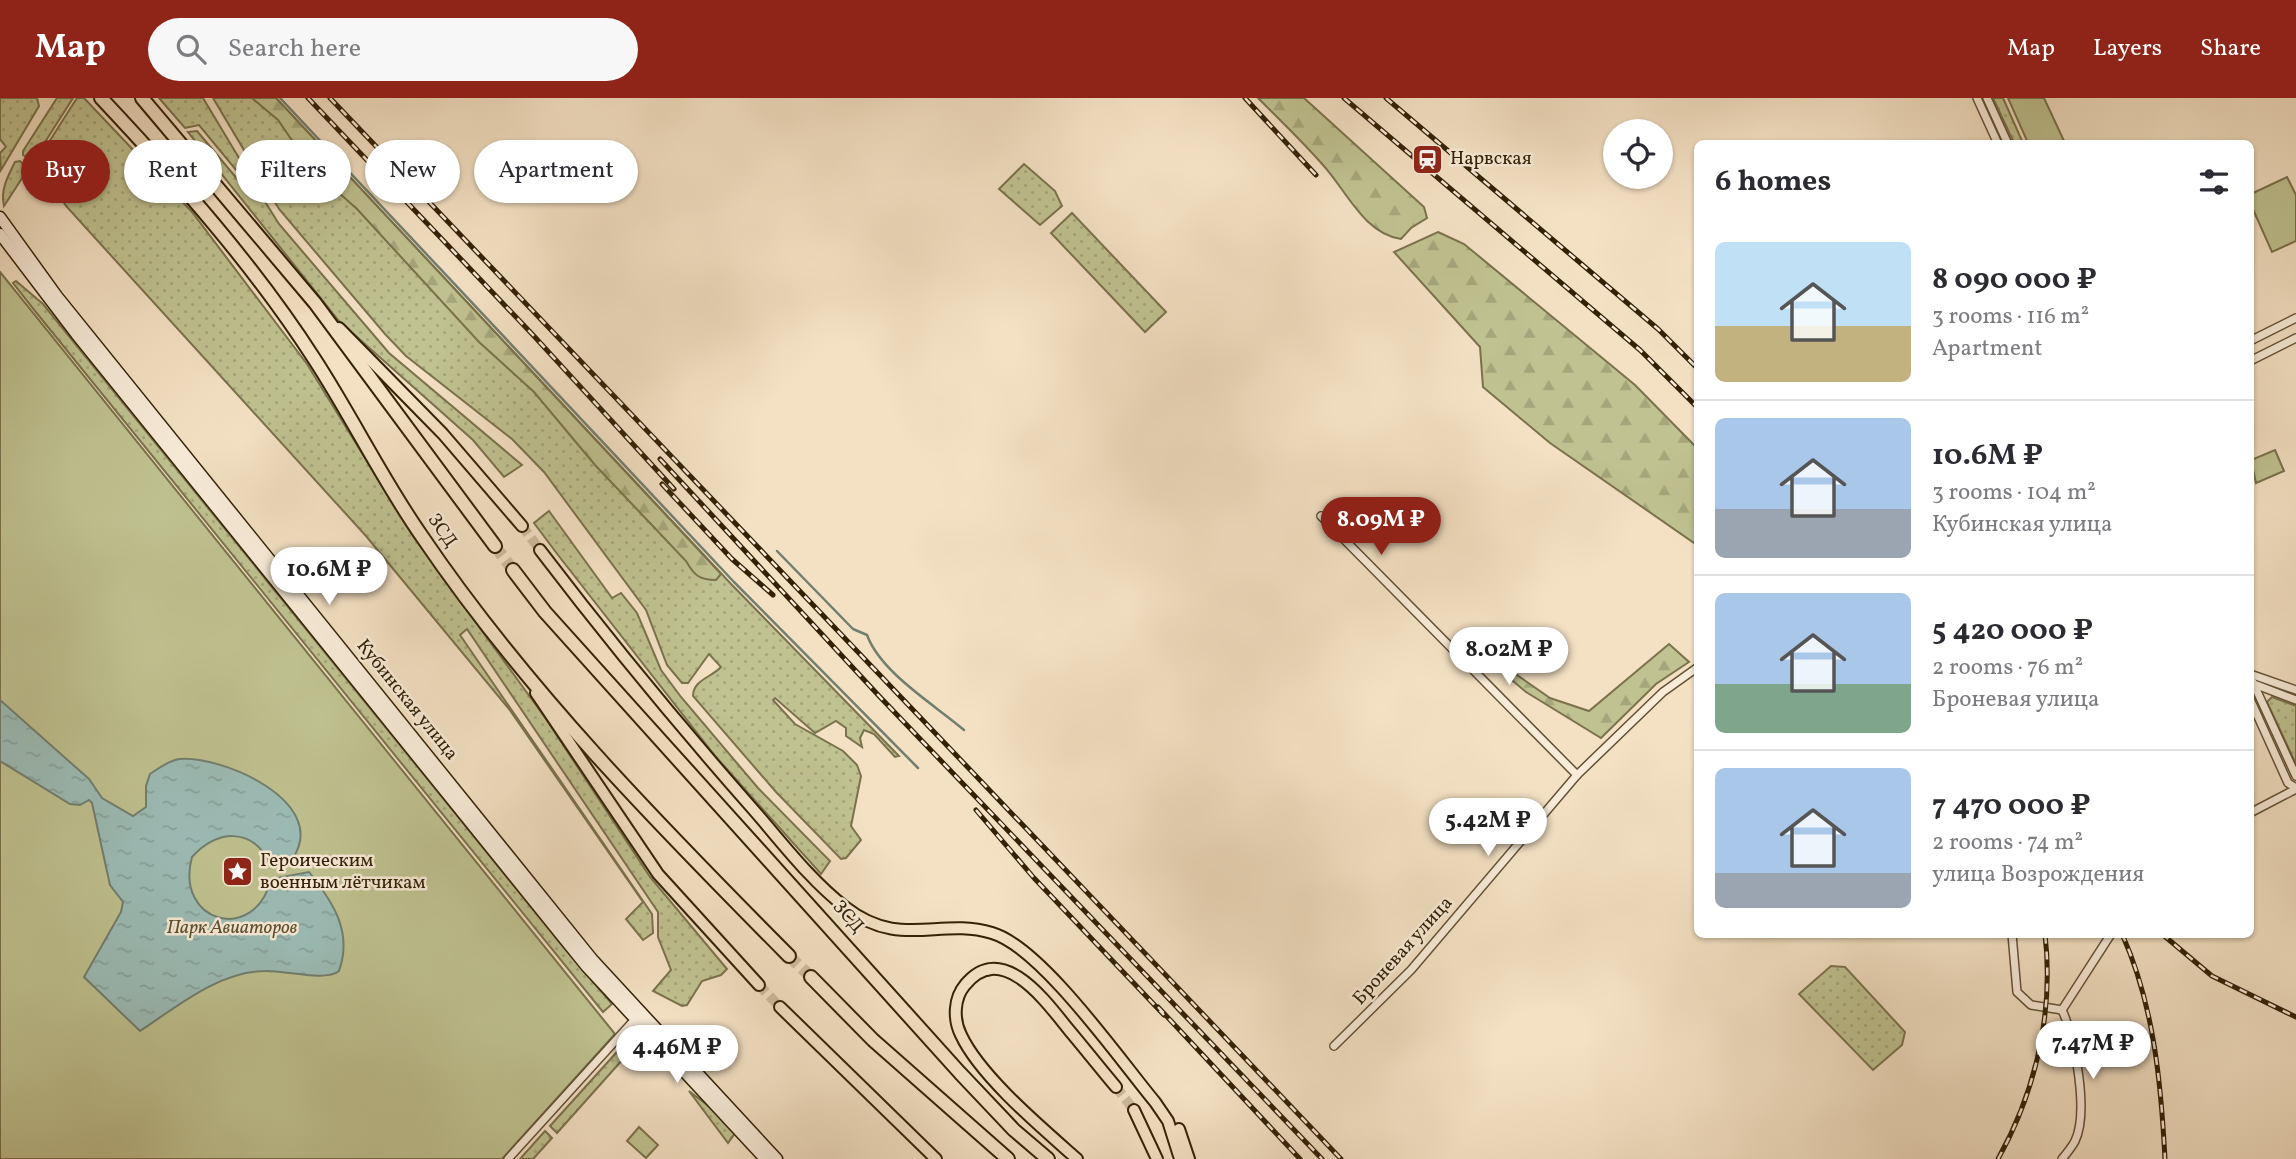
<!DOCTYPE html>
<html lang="en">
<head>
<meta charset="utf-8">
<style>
	:root { --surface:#fff; --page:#f7f7f7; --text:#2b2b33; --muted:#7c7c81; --line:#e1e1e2; --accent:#8f2418 }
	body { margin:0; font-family:Vollkorn,serif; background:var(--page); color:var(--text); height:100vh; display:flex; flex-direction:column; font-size:26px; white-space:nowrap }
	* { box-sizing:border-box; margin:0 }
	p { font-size:23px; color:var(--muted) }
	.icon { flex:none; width:38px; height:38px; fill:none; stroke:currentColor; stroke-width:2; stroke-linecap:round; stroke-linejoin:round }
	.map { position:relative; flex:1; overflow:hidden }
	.panel { position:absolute; left:1694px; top:42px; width:560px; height:798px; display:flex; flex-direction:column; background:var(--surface); border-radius:10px; box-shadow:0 2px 5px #0004 }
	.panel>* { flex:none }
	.top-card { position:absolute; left:21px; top:42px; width:665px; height:63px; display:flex; gap:14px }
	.fabs { position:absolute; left:1603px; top:21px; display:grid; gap:14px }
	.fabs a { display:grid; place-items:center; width:70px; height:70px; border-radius:50%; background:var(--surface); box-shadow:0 2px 5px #0004; font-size:35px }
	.price { position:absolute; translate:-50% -60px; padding:0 16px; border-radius:24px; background:#fff; color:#222; font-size:23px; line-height:46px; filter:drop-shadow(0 2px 4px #0008) }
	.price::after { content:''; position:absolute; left:50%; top:42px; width:21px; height:16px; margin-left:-10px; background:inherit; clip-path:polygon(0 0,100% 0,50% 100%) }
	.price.selected { background:var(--accent); color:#fff }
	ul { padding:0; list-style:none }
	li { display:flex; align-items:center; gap:21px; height:175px; padding:0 21px }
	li+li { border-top:2px solid var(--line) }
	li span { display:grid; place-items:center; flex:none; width:196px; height:140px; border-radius:10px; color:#555 }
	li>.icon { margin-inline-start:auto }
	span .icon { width:84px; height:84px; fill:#fffc; stroke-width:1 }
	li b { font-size:30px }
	h2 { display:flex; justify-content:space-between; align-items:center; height:84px; padding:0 21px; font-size:30px }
	.chip { padding:0 24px; border-radius:32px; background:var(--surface); box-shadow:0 2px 5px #0004; font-size:24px; line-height:63px }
	.chip.selected { background:var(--accent); color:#fff }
	header { display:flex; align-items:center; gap:42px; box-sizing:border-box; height:98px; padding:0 35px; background:var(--accent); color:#fff }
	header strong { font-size:33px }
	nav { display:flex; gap:38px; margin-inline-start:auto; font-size:24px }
	.search { width:490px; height:63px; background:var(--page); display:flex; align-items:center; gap:18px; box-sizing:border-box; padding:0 24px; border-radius:38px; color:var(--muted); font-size:26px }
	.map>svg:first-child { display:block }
</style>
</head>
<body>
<header>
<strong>Map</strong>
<div class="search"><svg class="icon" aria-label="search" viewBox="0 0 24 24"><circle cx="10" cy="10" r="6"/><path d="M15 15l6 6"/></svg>Search here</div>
<nav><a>Map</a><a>Layers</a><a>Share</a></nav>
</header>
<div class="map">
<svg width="2296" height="1061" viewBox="0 0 2296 1061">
	<defs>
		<pattern id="grass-dots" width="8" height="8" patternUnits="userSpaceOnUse" patternTransform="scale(1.75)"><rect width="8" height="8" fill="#c0c291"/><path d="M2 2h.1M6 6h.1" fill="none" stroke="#a5a67c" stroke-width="1.8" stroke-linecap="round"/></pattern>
		<pattern id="forest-firs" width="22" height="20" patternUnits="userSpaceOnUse" patternTransform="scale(1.75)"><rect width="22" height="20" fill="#c0c291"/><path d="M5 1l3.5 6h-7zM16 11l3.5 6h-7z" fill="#a5a67c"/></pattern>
		<pattern id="water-ripples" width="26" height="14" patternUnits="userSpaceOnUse" patternTransform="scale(1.75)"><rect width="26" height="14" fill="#9cbdb7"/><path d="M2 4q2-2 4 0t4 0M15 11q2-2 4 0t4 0" fill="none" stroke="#87a29c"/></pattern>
	</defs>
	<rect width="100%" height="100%" fill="#f4e1c4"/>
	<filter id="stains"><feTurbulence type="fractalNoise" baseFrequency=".00286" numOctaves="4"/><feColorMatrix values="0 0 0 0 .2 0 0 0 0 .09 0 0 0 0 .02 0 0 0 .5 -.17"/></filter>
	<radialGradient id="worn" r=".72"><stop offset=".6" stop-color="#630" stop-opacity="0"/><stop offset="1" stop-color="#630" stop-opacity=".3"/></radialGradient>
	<g fill="url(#grass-dots)" stroke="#7a724c" stroke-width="2">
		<polygon points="0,0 37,0 39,8 1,72 0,55 6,49 0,41"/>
		<polygon points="57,0 73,0 33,63 23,57 23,53"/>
		<polygon points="77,0 84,0 192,114 307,266 415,441 544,618 650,779 727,871 721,877 702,883 687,907 682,908 653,893 671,872 658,839 658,814 467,531 460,537 652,816 653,835 643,842 626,821 643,804 509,611 366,438 66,108 55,90 71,71 47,47"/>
		<polygon points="159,0 203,0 254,85 246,84 199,27 185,30"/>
		<path d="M213 0H276L732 487 899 658 895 659 874 636 864 632 860 640 862 649 846 638V630L836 623 815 635 775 600 773 602 795 626 843 653 857 667 861 678 851 728 861 742 846 760 841 761 776 694 693 598C693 582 712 579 721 569L709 556 688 585H682L667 567 646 512 544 374 512 341 406 258 385 236 279 111Z"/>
		<polygon points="1993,0 2003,0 2023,45 2014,45"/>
		<polygon points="197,33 244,89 257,91 279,126 389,255 522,367 504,379 473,342 339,223 188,34"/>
		<path d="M20 63 28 71 4 108C0 92 8 78 15 64Z"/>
		<polygon points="1024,66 1055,93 1062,108 1040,127 999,91"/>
		<polygon points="1072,115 1166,214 1145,234 1051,135"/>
		<polygon points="16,183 43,206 560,845 612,906 603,914 35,213 13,185"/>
		<polygon points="549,413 612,500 621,495 637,515 661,572 681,599 758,690 830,763 821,776 716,659 558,457 534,425"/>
		<polygon points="2272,599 2296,608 2296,666 2267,604"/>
		<polygon points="1831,868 1845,869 1905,934 1902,947 1873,972 1799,896"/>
		<polygon points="625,945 632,951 557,1035 550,1028"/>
		<polygon points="689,993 711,1010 735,1035 728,1045"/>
		<polygon points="545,1033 552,1040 533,1061 520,1061"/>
	</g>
	<g fill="url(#forest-firs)" stroke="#7a724c" stroke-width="2">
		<path d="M252 0H276L721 476 716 482C699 482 694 477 686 463L595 367 534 294 479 244 357 111 311 70 278 22Z"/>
		<path d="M1258 0H1304L1424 109 1427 120 1411 130 1401 141C1364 136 1346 92 1323 67 1303 44 1280 22 1258 0Z"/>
		<polygon points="1438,134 1464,146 1635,287 1697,350 1697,447 1550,345 1483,289 1480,249 1394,154"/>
		<polygon points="1669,546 1689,564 1656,586 1601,640 1526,594 1501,573 1507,570 1550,600 1589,613"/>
	</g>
	<g fill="#c0c291" stroke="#7a724c" stroke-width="2">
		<polygon points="2008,0 2044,0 2065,45 2028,45"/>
		<polygon points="2287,79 2296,97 2296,143 2272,154 2251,107 2251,96"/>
		<polygon points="0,174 615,936 502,1061 0,1061"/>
		<polygon points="2275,352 2284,373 2256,385 2251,362"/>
		<polygon points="639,1029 658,1047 646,1060 627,1043"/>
	</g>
	<path fill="url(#water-ripples)" stroke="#727f70" stroke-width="2" d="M0 602 89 681 102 700 133 718 146 709V688L150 676C159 670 168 663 179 661 222 657 330 704 293 760L270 766C252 728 217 732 192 759 174 825 255 847 271 781L309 774C333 804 353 834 339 873 326 884 283 872 265 873 218 874 178 908 140 933L84 879 121 814 123 804 110 787 92 705 89 702 80 707 70 706 0 663Z"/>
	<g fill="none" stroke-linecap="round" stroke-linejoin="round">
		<g stroke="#727f70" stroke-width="2.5">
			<polyline points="280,0 734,484 918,670"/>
			<path d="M777 453 853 531 867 537C881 575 935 607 964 632"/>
		</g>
		<g stroke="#cdbb9e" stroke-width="10" stroke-dasharray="10 5" stroke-linecap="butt">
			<polyline points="522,428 540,452"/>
			<polyline points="759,887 780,909"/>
			<polyline points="1116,989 1134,1012"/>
		</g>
		<g stroke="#cdbb9e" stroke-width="12" stroke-dasharray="12 6" stroke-linecap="butt">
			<polyline points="495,448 513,472"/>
			<polyline points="789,858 811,879"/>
		</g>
		<defs>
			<g id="minor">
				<polyline points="1977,0 1998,46"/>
				<polyline points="1987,0 2008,46"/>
				<polyline points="2250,243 2296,220"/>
				<polyline points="2250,263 2296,240"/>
				<polyline points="1321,418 1577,677"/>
				<polyline points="2250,576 2296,592"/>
				<polyline points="2250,578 2296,678"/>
				<polyline points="2254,586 2296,602"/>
				<polyline points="2250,601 2288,685 2296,690"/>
				<polyline points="2250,715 2296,691"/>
				<polyline points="2012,836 2017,894 2031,907 2062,912"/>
				<polyline points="2062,912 2111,836"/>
				<polyline points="1334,948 1411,872 1577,677 1663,594 1698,569"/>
				<polyline points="508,1061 637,919"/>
				<path d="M2062 1061C2067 1055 2072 1049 2075 1043 2089 1014 2075 940 2062 912"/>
			</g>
			<g id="secondary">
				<polyline points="0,119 57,198 593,862 777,1061"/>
				<polyline points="0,136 76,236 586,868 765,1061"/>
			</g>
			<g id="primary">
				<polyline points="339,230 443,336 522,428"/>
				<path d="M540 452C607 540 678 626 751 709 781 743 809 781 845 809 900 852 939 819 992 835 1041 849 1120 962 1155 1004L1168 1023 1180 1061"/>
				<polyline points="536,595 658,776 759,887"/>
				<polyline points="780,909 936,1061"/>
				<polyline points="1134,1012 1157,1061"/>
				<polyline points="1179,1031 1189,1061"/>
				<path d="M1077 1061C1042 1030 980 978 961 937 953 921 954 900 965 887 1002 841 1047 905 1069 932 1085 951 1100 970 1116 989"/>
			</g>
			<g id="motorway">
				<path d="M101 0C178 82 254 167 315 262 352 319 382 381 421 437 525 591 659 727 789 858"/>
				<polyline points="142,0 315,205 495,448"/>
				<polyline points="513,472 545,514 960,975 1014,1032 1048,1061"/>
				<polyline points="811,879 873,942 1008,1061"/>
			</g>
		</defs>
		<use href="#minor" stroke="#635136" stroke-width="10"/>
		<use href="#secondary" stroke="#332106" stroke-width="13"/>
		<use href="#primary" stroke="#332106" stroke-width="14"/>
		<use href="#motorway" stroke="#332106" stroke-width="16"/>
		<use href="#minor" stroke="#f8ecd9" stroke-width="7"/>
		<use href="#secondary" stroke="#f8ecd9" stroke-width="10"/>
		<use href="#primary" stroke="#f4e1c4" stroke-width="10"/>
		<use href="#motorway" stroke="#f4e1c4" stroke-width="12"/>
		<defs>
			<g id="rail">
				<polyline points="308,0 533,237 674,391"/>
				<polyline points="330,0 1341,1061"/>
				<polyline points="1245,0 1316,77"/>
				<polyline points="1344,0 1640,252 1698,310"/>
				<polyline points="1386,0 1658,231 1698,271"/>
				<polyline points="660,361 880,599 1322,1061"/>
				<polyline points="662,386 732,461 773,497"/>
				<polyline points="976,712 1034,780 1164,917"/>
				<path d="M2122 836C2154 907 2161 985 2165 1061"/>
				<polyline points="2162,836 2212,878 2296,919"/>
				<polyline points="1158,909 1300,1061"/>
				<path d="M1998 1061C2036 993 2054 914 2045 836"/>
			</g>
		</defs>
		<use href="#rail" stroke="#332106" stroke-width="5"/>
		<use href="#rail" stroke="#f8ecd9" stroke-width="2.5" stroke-dasharray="8" stroke-linecap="butt"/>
	</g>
	<defs>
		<symbol id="station-square" viewBox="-11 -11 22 22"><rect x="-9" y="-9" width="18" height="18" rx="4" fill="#8f2418" stroke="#f8ecd9"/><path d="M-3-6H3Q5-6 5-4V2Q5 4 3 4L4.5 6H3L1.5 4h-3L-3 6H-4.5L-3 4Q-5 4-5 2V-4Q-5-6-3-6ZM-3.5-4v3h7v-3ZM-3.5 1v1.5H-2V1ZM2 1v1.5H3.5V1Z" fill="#fff"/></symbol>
		<symbol id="sight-square" viewBox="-11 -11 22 22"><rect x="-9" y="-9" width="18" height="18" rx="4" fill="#8f2418" stroke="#f8ecd9"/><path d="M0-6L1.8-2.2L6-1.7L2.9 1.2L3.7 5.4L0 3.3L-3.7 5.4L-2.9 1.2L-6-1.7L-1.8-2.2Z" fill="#fff"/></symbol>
	</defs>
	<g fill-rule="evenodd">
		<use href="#station-square" x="1410" y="44" width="35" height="35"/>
		<use href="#sight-square" x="220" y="756" width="35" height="35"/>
	</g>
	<g text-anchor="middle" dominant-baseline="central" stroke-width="5" stroke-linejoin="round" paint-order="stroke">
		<g font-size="19" fill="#332106" stroke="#f8ecd9" text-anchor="start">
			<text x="1450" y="61">Нарвская</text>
			<text x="260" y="763">Героическим<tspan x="260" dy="22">военным лётчикам</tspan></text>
		</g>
		<g font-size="19" fill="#332106" stroke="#f8ecd9">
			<text transform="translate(442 433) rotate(55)">ЗСД</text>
			<text transform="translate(407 602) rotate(51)">Кубинская улица</text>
			<text transform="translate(848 819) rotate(48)">ЗСД</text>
			<text transform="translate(1403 853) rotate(-48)">Броневая улица</text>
		</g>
		<g font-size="19" font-style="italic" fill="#5d5130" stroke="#f8ecd9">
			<text x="232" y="830">Парк Авиаторов</text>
		</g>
	</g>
	<rect width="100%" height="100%" filter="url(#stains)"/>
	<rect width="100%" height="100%" fill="url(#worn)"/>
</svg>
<div class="fabs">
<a><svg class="icon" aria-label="locate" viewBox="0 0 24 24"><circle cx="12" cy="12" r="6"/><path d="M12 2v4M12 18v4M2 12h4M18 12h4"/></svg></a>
</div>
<b class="price selected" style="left:1381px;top:459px">8.09M ₽</b>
<b class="price" style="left:329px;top:509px">10.6M ₽</b>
<b class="price" style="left:1509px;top:589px">8.02M ₽</b>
<b class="price" style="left:1488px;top:760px">5.42M ₽</b>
<b class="price" style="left:2093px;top:983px">7.47M ₽</b>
<b class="price" style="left:677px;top:987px">4.46M ₽</b>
<div class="top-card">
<a class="chip selected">Buy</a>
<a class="chip">Rent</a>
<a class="chip">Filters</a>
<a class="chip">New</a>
<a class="chip">Apartment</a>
</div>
<section class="panel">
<h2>6 homes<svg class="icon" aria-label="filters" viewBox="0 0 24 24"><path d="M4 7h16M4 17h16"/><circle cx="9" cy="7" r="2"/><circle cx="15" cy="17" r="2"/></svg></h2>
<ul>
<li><span style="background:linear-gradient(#bfe0f5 60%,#c2b280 0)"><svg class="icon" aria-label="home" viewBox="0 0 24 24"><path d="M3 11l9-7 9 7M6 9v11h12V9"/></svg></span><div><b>8 090 000 ₽</b><p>3 rooms · 116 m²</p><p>Apartment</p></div></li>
<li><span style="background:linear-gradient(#a9c7e8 65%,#9aa5b1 0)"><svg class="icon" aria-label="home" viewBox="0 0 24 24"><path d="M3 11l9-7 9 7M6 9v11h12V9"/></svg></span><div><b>10.6M ₽</b><p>3 rooms · 104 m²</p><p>Кубинская улица</p></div></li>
<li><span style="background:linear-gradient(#a9c7e8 65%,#7fa58c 0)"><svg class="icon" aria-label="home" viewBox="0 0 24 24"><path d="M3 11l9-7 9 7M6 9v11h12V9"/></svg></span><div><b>5 420 000 ₽</b><p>2 rooms · 76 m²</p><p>Броневая улица</p></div></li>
<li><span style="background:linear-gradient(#a9c7e8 75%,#9aa5b1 0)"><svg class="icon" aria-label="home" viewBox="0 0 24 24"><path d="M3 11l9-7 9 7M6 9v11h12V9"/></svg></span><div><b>7 470 000 ₽</b><p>2 rooms · 74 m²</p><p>улица Возрождения</p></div></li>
</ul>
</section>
</div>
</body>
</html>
